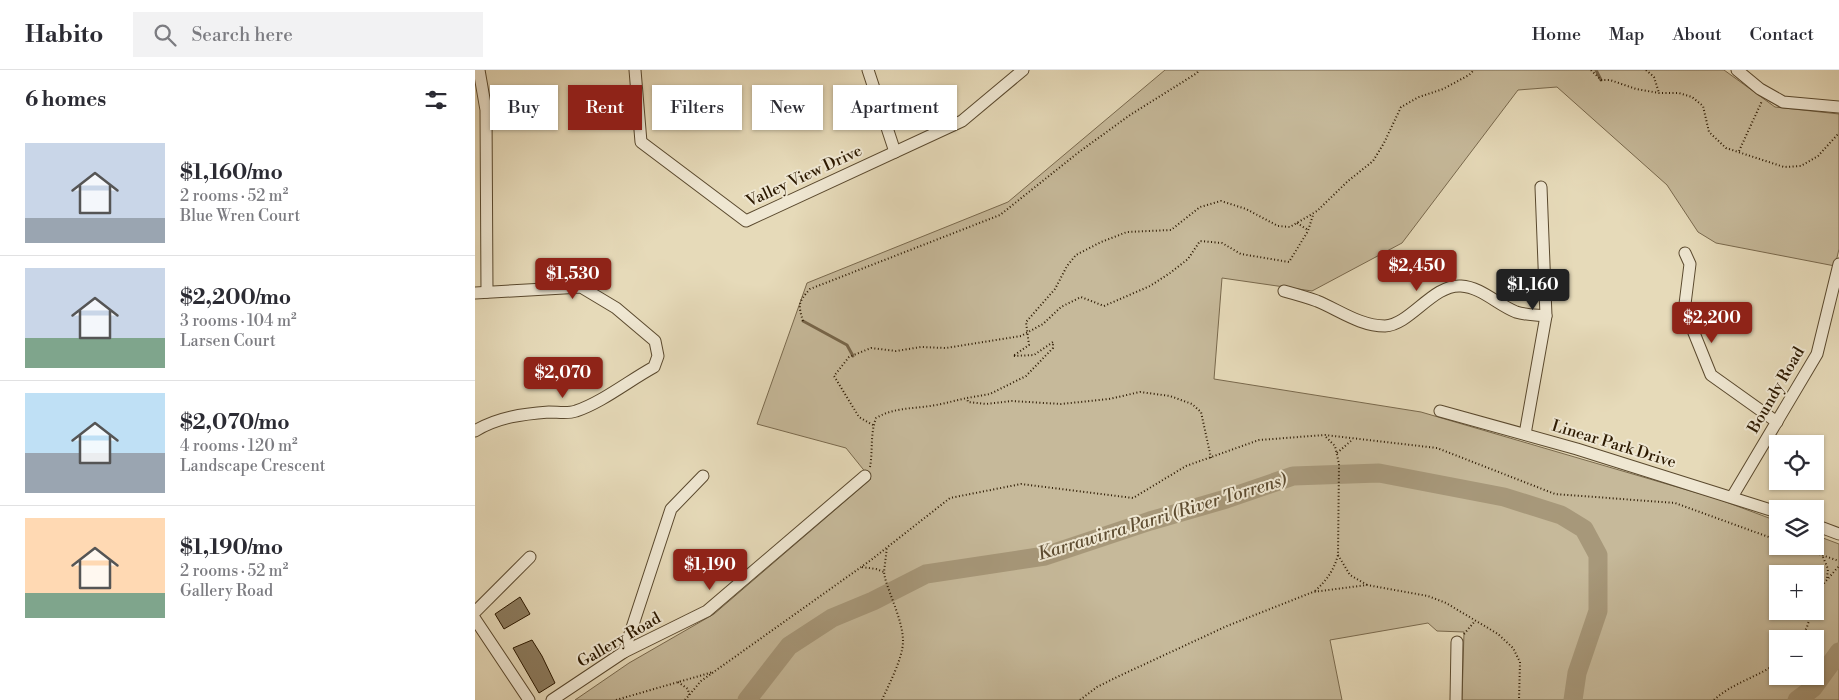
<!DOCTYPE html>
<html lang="en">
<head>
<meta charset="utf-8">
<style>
	:root { --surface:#fff; --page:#f2f2f3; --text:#2b2b33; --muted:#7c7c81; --line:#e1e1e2; --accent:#8f2418 }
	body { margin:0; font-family:"Libre Bodoni",serif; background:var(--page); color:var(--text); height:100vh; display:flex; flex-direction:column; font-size:19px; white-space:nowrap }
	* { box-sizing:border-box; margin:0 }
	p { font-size:16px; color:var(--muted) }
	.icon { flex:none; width:28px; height:28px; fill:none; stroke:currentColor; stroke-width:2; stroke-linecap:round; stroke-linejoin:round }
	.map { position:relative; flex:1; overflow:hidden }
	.drawer { display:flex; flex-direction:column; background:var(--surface); width:475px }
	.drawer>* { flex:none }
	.top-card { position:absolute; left:15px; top:15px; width:475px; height:45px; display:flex; gap:10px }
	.tools { position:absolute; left:1294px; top:365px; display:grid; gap:10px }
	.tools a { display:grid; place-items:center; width:55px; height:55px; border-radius:0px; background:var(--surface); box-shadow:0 1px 4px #0004; font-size:25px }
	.price { position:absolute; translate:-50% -42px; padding:0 11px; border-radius:5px; background:var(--accent); color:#fff; font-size:16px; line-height:32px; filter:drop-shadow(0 1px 2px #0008) }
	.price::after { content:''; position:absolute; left:50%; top:30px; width:15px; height:11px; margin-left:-8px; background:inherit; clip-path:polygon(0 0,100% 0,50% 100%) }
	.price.selected { background:#222; color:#fff }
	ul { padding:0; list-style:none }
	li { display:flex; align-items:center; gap:15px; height:125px; padding:0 25px }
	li+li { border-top:1px solid var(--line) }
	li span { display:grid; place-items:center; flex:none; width:140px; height:100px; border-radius:0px; color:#555 }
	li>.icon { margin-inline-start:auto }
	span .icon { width:60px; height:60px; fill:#fffc; stroke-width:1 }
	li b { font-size:21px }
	h2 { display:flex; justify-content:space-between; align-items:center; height:60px; padding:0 25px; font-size:21px }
	.tag { padding:0 18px; border-radius:0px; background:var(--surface); box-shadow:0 1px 4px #0004; font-size:18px; line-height:45px }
	.tag.selected { background:var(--accent); color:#fff }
	header { display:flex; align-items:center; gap:30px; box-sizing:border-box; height:70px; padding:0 25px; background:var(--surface); border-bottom:1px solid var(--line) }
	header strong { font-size:24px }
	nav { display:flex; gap:28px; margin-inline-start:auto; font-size:18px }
	.search { width:350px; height:45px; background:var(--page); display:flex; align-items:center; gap:12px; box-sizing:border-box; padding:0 18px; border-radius:0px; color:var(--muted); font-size:19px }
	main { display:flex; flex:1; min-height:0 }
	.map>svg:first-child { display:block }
</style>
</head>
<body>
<header>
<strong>Habito</strong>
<div class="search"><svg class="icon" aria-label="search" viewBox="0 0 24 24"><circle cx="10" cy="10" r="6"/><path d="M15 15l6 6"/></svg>Search here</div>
<nav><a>Home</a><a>Map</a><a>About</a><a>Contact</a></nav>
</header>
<main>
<section class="drawer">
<h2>6 homes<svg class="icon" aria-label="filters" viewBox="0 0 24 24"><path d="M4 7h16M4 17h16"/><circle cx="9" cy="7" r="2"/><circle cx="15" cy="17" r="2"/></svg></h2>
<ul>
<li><span style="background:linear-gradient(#c9d6e8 75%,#9aa5b1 0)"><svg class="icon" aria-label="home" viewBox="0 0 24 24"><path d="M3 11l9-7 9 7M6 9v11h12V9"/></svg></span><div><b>$1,160/mo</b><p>2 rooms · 52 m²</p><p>Blue Wren Court</p></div></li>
<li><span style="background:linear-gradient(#c9d6e8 70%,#7fa58c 0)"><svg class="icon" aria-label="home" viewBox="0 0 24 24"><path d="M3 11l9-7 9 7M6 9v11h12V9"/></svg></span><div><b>$2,200/mo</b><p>3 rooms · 104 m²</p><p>Larsen Court</p></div></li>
<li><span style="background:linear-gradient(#bfe0f5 60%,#9aa5b1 0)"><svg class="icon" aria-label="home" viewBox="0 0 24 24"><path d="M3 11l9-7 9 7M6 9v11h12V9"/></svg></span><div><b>$2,070/mo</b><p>4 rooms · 120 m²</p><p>Landscape Crescent</p></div></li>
<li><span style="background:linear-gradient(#ffd9b3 75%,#7fa58c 0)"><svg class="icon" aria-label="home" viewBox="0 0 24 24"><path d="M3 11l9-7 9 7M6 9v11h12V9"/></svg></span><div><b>$1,190/mo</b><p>2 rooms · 52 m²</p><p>Gallery Road</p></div></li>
</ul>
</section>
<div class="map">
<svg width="1364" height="630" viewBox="0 0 1364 630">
	<rect width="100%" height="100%" fill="#e6dab9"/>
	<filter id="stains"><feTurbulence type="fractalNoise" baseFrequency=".004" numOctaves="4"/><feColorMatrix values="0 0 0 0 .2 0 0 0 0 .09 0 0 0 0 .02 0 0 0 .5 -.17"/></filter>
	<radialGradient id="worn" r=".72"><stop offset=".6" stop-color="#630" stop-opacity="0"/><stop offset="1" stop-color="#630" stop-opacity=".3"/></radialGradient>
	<path fill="#c6b99a" stroke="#79694d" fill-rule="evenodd" d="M690 0H1249L1300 37 1364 44V179L1360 196 1241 173 1223 162 1192 115 1082 17 1043 20 927 173 837 221 747 208 739 309 946 342 1243 429 1302 451V476H1340V465L1364 474V630H987L989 562 962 561 953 553 855 570 867 630H100L154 593 239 544 396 409 371 378 282 354 332 213 533 132ZM1302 504H1340V541H1302ZM1302 569H1340V606H1302Z"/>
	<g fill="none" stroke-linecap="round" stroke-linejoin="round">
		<g stroke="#766549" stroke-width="3">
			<polyline points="1121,0 1126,10"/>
			<polyline points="328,251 372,275 378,286"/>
		</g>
		<g stroke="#a7987a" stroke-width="19">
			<polyline points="272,630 314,576 357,548 398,531 451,504 570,486 675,451 751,429 818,406 904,403 1029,427 1086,445 1109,459 1123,485 1123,541 1102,603 1098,630"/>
			<polyline points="1322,630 1338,618 1364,582"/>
		</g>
	</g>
	<g fill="#8d7d60" stroke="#2c1900">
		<polygon points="45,527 55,544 29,559 20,544"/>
		<polygon points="57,570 67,586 80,613 64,623 38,578"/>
	</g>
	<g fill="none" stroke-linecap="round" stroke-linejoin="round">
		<defs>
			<g id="street">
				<polyline points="4,0 11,40 12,222"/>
				<polyline points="160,0 166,72 271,151 487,51 548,0"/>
				<polyline points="393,0 420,82"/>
				<polyline points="1262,0 1285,19 1308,32 1364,37"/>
				<polyline points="1210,183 1215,194 1210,234 1215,253 1236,305 1302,352"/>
				<path d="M809 221C820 224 831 227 842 231 864 240 885 256 910 256 935 255 958 214 986 216 1006 217 1023 235 1041 242 1050 245 1062 245 1071 246"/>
				<path d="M0 223 106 217 141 238 180 271 183 286 179 297C155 310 126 333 101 341 93 344 83 342 74 342 48 344 23 347 0 361"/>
				<polyline points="965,341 1102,379 1302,442"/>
				<polyline points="1050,364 1071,246 1066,117"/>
				<polyline points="1257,427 1342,284 1364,194"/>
				<polyline points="1340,455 1364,464"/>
				<polyline points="0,542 55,487"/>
				<polyline points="0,549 54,630"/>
				<polyline points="149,582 196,439 228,406"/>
				<polyline points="77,630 149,582 232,541 390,406"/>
				<polyline points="981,630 982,572"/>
			</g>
		</defs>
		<use href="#street" stroke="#5a492e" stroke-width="13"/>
		<g stroke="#2c1900" stroke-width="2" stroke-dasharray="1 2.5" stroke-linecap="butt">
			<polyline points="1116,0 1126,10 1135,10 1161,19 1184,23 1204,23 1217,27 1228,36 1234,62 1251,78 1309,97 1326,96 1343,86 1364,63"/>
			<polyline points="1171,0 1179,7 1184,23"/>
			<polyline points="1264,81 1287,31"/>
			<polyline points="822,153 833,160"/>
			<path d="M328 251C323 235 323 232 335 219L525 145 604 82 655 45 722 3 724 0"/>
			<polyline points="398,355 384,347 359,306 374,287 396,278 421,281 446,277 471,278 546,266 568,254 586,237 606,227 629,236 675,216 695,203 713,189 725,171 747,173 766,184 814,192 833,161 838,145"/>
			<polyline points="862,383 877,370"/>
			<polyline points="736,388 726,342 717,334 695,326 665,322 634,329 586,334 537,331 511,334 493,332 492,328 515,324 551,306 578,278 578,272 559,285 538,286 554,275 551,252 580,219 592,196 601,185 626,172 652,162 696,160 725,137 746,131 771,139 803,156 815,157 842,141 873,111 898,91 909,73 926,37 944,27 968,19 994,5 999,0"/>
			<path d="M395 397C398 381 395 364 401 348 419 337 440 339 461 335 472 333 482 330 492 328"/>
			<polyline points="1321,476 1364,491"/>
			<polyline points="863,485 875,505 892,515"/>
			<polyline points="1348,487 1353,499 1352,508"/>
			<polyline points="387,497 401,499 409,502"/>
			<path d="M840 521C852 510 859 500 863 485L864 394 860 376 850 366"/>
			<polyline points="1340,532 1344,519 1364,496"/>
			<polyline points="989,564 1000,551"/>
			<polyline points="1326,569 1332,557 1337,541"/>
			<polyline points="203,612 213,619 214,625"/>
			<polyline points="141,630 238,602"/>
			<polyline points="210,630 226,611 396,490 475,428 546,414 658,428 711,396 784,370 850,365 962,378 1080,424 1200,433 1302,470"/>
			<path d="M407 630C414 614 428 588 428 571 428 552 415 526 410 508L409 502 412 477"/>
			<polyline points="605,630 622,617 642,607 752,556 838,522 892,515 953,526 971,533 1023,564 1038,578 1045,592 1044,630"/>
			<path d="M1239 630C1257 613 1283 607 1302 593"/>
		</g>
		<use href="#street" stroke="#efe7d2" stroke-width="11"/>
	</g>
	<g text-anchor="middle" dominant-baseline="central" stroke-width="4" stroke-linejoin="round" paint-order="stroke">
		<g font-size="16" fill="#2c1900" stroke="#efe7d2">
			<text transform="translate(329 106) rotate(-25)">Valley View Drive</text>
			<text transform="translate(1301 320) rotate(-60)">Boundy Road</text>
			<text transform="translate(1139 374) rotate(17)">Linear Park Drive</text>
			<text transform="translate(144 570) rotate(-30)">Gallery Road</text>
		</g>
		<g font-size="18" font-style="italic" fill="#5d4c31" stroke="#efe7d2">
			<text transform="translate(687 447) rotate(-17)">Karrawirra Parri (River Torrens)</text>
		</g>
	</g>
	<rect width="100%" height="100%" filter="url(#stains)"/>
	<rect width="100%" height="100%" fill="url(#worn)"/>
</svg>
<div class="tools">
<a><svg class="icon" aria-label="locate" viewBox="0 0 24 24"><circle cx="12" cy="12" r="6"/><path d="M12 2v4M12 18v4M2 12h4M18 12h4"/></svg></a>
<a><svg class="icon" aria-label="layers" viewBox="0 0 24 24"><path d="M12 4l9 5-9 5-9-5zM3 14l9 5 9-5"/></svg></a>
<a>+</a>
<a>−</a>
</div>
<b class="price" style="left:942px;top:222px">$2,450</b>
<b class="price" style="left:98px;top:230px">$1,530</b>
<b class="price selected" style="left:1058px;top:241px">$1,160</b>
<b class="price" style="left:1237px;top:274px">$2,200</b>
<b class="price" style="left:88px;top:329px">$2,070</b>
<b class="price" style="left:235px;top:521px">$1,190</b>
<div class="top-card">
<a class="tag">Buy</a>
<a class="tag selected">Rent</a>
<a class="tag">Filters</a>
<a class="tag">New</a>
<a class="tag">Apartment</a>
</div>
</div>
</main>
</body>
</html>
